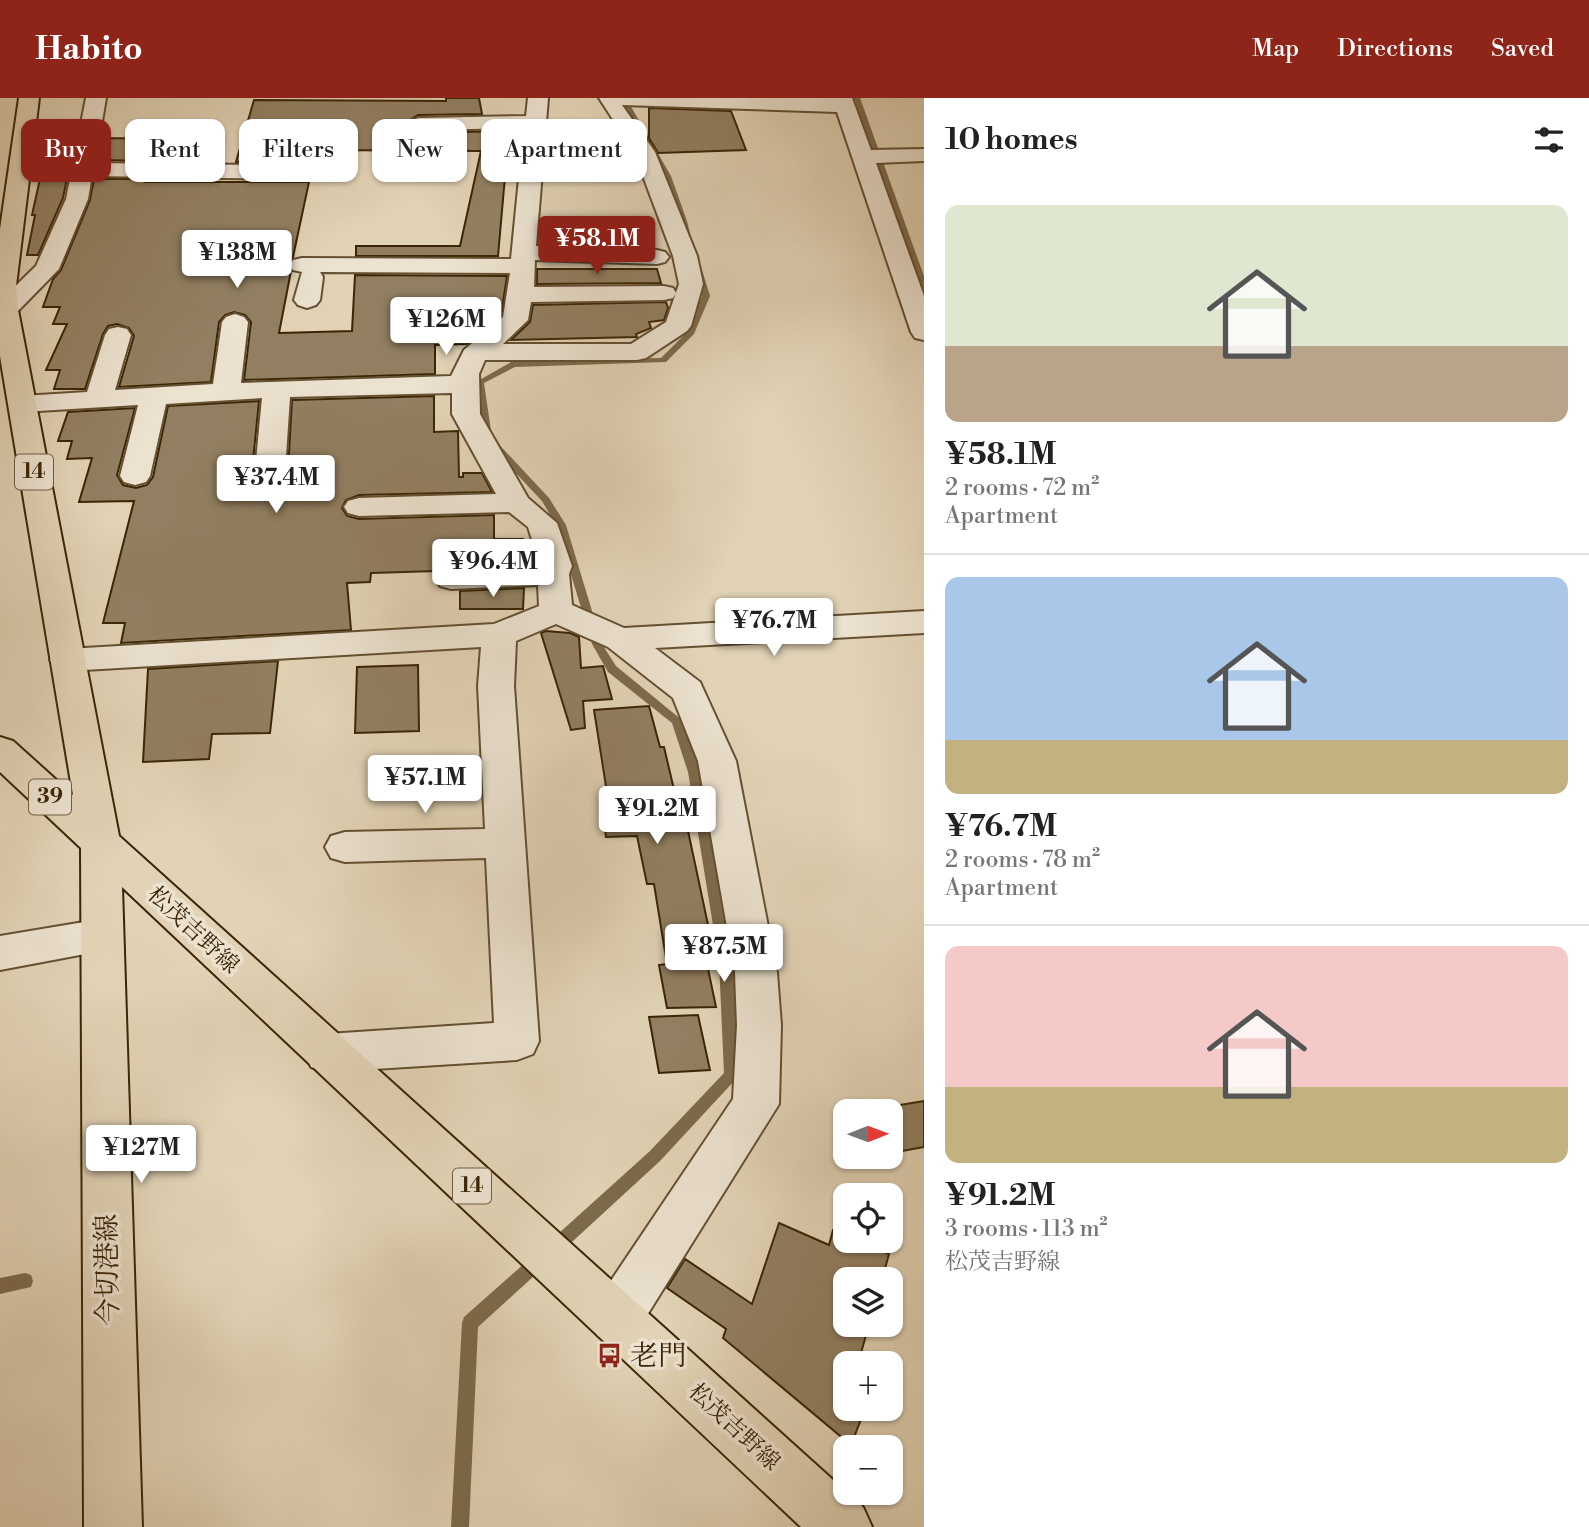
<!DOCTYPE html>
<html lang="en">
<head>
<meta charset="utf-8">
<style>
	:root { --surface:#fff; --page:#f6f6f6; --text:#222; --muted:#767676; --line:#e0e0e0; --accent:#8f2418 }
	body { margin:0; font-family:"Libre Bodoni","Noto Serif JP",serif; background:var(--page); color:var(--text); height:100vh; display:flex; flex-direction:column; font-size:26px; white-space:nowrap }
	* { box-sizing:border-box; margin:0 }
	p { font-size:23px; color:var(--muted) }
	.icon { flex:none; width:38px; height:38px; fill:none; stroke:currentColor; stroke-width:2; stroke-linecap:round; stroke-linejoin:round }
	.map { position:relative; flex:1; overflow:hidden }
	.side { display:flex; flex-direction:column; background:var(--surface); width:665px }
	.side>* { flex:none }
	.hud { position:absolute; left:21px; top:21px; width:665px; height:63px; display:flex; gap:14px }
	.needle { width:46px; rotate:89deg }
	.buttons { position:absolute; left:833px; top:1001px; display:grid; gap:14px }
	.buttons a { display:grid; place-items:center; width:70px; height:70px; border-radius:14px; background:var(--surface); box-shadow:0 2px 5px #0004; font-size:35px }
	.price { position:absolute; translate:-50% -60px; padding:0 16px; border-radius:7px; background:#fff; color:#222; font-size:23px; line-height:46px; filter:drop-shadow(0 2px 4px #0008) }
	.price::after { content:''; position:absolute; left:50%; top:42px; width:21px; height:16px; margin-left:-10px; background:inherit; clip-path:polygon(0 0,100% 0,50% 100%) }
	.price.active { background:var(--accent); color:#fff }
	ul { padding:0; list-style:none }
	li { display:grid; align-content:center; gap:14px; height:371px; padding:0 21px }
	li+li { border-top:2px solid var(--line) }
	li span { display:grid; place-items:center; height:217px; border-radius:14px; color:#555 }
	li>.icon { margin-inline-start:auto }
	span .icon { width:126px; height:126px; fill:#fffc; stroke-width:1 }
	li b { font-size:30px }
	h2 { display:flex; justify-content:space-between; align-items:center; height:84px; padding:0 21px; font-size:30px }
	.tag { padding:0 24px; border-radius:14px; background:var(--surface); box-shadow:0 2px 5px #0004; font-size:24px; line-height:63px }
	.tag.active { background:var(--accent); color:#fff }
	header { display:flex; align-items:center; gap:42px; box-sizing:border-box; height:98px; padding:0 35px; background:var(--accent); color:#fff }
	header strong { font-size:33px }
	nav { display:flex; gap:38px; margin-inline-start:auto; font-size:24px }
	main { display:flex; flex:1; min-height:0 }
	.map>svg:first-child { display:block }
</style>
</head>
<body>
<header>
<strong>Habito</strong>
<nav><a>Map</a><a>Directions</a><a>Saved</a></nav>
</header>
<main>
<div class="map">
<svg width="924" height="1429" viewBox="0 0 924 1429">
	<rect width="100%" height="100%" fill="#e2d3b6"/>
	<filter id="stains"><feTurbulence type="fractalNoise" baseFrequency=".00286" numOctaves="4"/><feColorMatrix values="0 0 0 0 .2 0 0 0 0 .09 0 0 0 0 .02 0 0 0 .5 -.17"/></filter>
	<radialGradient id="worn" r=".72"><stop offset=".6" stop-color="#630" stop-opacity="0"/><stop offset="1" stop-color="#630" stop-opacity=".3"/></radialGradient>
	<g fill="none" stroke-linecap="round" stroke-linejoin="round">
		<g fill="#7d6a4b" fill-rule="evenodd">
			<polygon points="620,0 626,0 671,78 687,123 693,147 686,145 664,78"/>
			<polygon points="854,0 860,0 924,178 924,191 920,189"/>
			<polygon points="695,170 702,172 710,198 694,236 666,264 515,269 484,285 492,339 549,400 566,427 602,546 616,568 683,623 700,674 733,864 738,977 736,981 660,1063 560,1155 554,1158 548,1155 546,1150 548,1145 650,1053 724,975 719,864 688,674 672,625 608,574 592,546 556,427 542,403 483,340 476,284 513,263 661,260 686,235 702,198"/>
			<polygon points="540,1154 546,1157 548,1162 546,1167 478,1229 469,1429 451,1429 462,1225 464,1219 534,1157"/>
			<polygon points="25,1175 31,1177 33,1183 31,1189 0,1196 0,1180"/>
		</g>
	</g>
	<g fill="#927f61" stroke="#3b2505" stroke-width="2">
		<polygon points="446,0 479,0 482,16 418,17 407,24 410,32 419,35 509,33 498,158 356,158 356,148 460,148 481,53 317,52 314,65 236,64 254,2 446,3"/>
		<polygon points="649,10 731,13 746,52 658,55 649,40"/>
		<polygon points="49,40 75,40 63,100 38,157 27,157 35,117 32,117"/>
		<polygon points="102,40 164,41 154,63 98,62"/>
		<polygon points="94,81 146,81 145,84 309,84 293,159 288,166 291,173 279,235 352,233 355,177 507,178 501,218 467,246 435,247 435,276 244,282 251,224 245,217 234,214 225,217 219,224 211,284 119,289 134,238 129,230 117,226 108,228 103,236 85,291 54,291 60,272 46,272 67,226 53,226 60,209 43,209 53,181 61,172 90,102"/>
		<polygon points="537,171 657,171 661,185 537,186"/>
		<polygon points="666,204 668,210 664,222 649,224 651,230 636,236 637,239 511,242 530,224 533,207"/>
		<polygon points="434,298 434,334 458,333 459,379 463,379 463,375 482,375 492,394 359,397 346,402 342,410 347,418 359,421 494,417 494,441 523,441 523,465 451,468 437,473 371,475 370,484 347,485 351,532 121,545 125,525 103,525 134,403 79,404 92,360 67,361 72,343 58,343 68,314 135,310 117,377 123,387 136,390 147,387 153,379 168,308 259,303 252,373 259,382 271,385 282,381 288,373 292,302"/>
		<polygon points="524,490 523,511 460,511 460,493"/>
		<polygon points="546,533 570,535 579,539 581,570 603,568 612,601 583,603 585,630 571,632 541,535"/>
		<polygon points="278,563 270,635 212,636 209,661 143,664 148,571"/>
		<polygon points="418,567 419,633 355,635 357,569"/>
		<polygon points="649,608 660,649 664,649 676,700 681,700 711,841 702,842 716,909 667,910 659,867 667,866 654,786 647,786 637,738 606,739 601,701 608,701 594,612"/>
		<polygon points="698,917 710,972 659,975 649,919"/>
		<polygon points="924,1003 924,1049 891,1055 891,1013 864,1013"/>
		<polygon points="779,1125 829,1147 833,1132 845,1137 845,1143 858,1143 889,1156 882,1181 845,1181 845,1227 869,1227 858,1265 845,1265 845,1311 865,1311 851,1347 723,1240 726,1231 667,1190 685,1161 752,1206"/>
	</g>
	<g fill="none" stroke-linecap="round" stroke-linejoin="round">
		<defs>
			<g id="minor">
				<polygon points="86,0 106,0 95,65 342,68 350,70 353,75 350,80 342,82 92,78 88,101 59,171 14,217 0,218 0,203 36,168 66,101"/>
				<polygon points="528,0 548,0 536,148 657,152 665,154 669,159 665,164 657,166 535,162 534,189 664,188 673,190 676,195 673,200 664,202 531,204 528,222 503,246 631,246 666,224 679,186 673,158 634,54 599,0 852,0 871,52 924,51 924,63 876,65 924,198 924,242 915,240 911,234 837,14 622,7 655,54 697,158 703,186 691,228 687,233 646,260 637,262 485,262 479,276 480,316 528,400 557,425 572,468 569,476 572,507 624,530 924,513 924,535 655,550 700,584 736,663 777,875 781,927 779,1006 634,1238 616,1246 598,1238 590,1220 598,1202 733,1001 737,927 735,875 698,663 673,600 608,549 556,526 516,543 514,588 539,943 533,956 517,962 327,974 311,969 305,955 311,941 327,936 494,925 486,760 345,764 331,760 325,749 331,738 345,734 485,731 478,588 481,549 67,573 55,570 50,562 55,554 67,551 494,526 539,508 538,487 451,491 440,488 435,481 440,474 451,471 540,467 528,429 509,414 359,418 348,415 344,409 348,403 359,400 496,396 452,316 452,295 290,299 285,373 280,379 270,382 260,379 255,373 262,300 166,306 150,378 146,384 135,387 124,384 120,378 138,307 22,314 12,312 8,306 12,300 22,298 87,294 105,237 109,231 118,229 127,231 131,237 115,292 213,286 222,224 226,219 235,216 244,219 248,224 241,285 451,278 464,252 503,219 510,175 320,174 323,179 320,202 316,207 307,210 298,207 294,202 302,174 293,172 290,167 293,162 302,160 511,161 524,30 419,32 412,30 409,26 412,22 419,20 526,18"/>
				<polygon points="102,821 117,826 123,838 117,850 0,872 0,838"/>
			</g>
			<polygon id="major" points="19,0 39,0 16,188 18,212 119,738 863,1409 872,1429 801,1429 122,789 142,1429 84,1429 81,750 0,674 0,639 13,643 73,697 0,258 0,131"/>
		</defs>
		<use href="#minor" stroke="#655031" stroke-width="4"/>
		<use href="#major" stroke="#3b2505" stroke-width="4"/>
		<use href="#minor" fill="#ece2d0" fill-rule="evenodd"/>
		<use href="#major" fill="#e2d3b6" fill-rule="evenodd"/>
	</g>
	<defs>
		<symbol id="bus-bare" viewBox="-9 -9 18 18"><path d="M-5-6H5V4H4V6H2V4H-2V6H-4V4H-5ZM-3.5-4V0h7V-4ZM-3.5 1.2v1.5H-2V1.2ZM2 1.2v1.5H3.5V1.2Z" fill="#8f2418" stroke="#ece2d0" stroke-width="2.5" paint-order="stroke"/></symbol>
	</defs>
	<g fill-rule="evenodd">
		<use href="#bus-bare" x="592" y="1240" width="35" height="35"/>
	</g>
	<g text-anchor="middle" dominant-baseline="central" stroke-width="7" stroke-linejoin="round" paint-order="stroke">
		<g fill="#ece2d0" stroke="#705e42" stroke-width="2">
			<rect x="15" y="356.5" width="38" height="35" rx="5"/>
			<rect x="29" y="681.5" width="42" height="35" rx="5"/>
			<rect x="453" y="1070.5" width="38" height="35" rx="5"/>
		</g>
		<g font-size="21" font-weight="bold" fill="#3b2505">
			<text x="34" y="374">14</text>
			<text x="50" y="699">39</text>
			<text x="472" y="1088">14</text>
		</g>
		<g font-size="23" fill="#3b2505" stroke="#ece2d0">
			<text transform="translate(193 832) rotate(43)">松茂吉野線</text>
			<text transform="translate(734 1329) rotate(43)">松茂吉野線</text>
		</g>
		<g font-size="28" fill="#3b2505" stroke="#ece2d0">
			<text transform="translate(108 1172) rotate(-91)">今切港線</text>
		</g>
		<g font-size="28" fill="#3b2505" stroke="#ece2d0" text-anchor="start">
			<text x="630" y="1258">老門</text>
		</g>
	</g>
	<rect width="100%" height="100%" filter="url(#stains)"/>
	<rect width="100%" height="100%" fill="url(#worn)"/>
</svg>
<div class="buttons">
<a><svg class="needle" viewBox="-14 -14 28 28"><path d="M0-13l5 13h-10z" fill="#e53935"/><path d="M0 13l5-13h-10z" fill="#767676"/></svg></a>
<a><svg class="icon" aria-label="locate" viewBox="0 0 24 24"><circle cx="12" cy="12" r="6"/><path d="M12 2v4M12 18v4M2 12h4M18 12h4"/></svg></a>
<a><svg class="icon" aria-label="layers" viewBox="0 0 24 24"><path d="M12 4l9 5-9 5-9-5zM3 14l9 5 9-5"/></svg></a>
<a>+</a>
<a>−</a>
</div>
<b class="price active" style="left:597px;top:178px">¥58.1M</b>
<b class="price" style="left:237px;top:192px">¥138M</b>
<b class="price" style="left:446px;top:259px">¥126M</b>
<b class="price" style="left:276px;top:417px">¥37.4M</b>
<b class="price" style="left:493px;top:501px">¥96.4M</b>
<b class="price" style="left:774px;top:560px">¥76.7M</b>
<b class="price" style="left:425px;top:717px">¥57.1M</b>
<b class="price" style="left:657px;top:748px">¥91.2M</b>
<b class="price" style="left:724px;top:886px">¥87.5M</b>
<b class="price" style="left:141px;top:1087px">¥127M</b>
<div class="hud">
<a class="tag active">Buy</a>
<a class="tag">Rent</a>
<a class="tag">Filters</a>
<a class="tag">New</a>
<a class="tag">Apartment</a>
</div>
</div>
<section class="side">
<h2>10 homes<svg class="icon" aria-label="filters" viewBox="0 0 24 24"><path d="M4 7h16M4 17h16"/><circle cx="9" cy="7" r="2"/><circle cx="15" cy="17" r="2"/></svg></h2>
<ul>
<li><span style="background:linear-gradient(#dfe7d0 65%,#b9a48a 0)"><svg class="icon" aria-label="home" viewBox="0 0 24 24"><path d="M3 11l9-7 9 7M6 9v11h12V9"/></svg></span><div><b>¥58.1M</b><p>2 rooms · 72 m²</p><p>Apartment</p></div></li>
<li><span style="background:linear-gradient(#a9c7e8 75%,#c2b280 0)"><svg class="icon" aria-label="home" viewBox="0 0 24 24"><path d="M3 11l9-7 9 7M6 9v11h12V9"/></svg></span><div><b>¥76.7M</b><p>2 rooms · 78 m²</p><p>Apartment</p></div></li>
<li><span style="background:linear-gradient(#f6c9c9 65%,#c2b280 0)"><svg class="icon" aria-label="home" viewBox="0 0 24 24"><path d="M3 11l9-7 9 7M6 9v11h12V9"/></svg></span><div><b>¥91.2M</b><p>3 rooms · 113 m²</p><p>松茂吉野線</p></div></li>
</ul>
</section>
</main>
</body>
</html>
